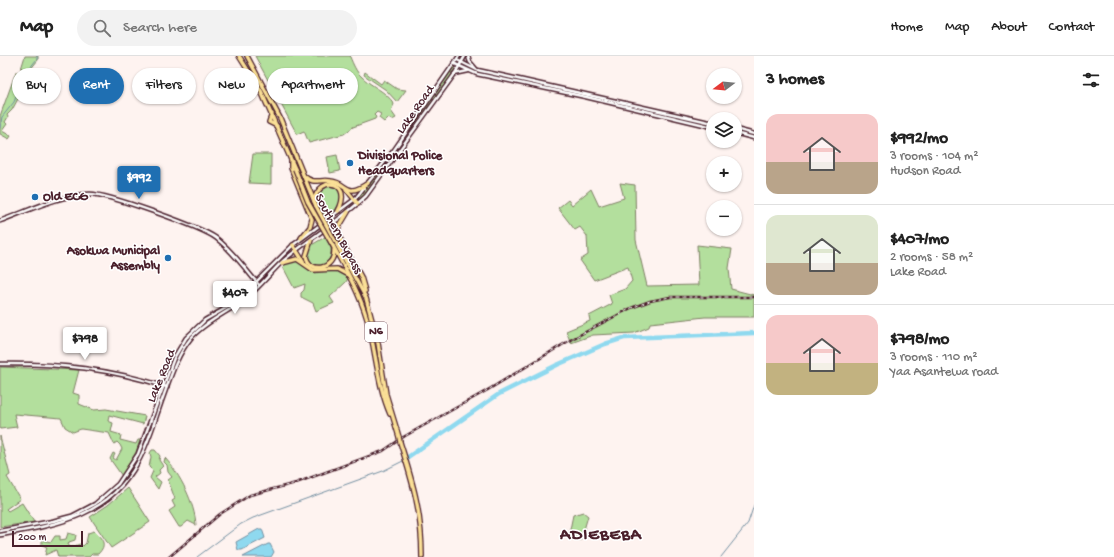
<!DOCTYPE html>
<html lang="en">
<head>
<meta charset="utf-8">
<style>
	:root { --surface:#fff; --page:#f2f2f2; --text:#222; --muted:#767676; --line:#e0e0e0; --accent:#1f6fb2 }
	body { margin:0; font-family:"Gochi Hand",sans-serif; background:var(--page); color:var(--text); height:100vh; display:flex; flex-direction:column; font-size:15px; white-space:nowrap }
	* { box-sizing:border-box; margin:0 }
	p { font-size:13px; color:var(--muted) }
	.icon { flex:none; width:22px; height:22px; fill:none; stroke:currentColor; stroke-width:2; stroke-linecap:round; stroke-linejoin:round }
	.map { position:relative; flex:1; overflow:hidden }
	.sheet { display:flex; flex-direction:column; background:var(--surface); width:360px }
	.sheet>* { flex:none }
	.banner { position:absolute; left:12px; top:12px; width:380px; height:36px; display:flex; gap:8px }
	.needle { width:26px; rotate:254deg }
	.tools { position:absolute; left:706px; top:12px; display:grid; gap:8px }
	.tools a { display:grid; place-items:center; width:36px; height:36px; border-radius:50%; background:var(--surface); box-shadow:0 1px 3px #0004; font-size:20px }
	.scale { position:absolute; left:12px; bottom:10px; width:71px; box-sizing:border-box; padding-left:4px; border:2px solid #4a1f2b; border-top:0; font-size:11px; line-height:14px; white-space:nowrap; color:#4a1f2b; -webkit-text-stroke:3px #fff; paint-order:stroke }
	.price { position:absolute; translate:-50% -34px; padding:0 9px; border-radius:4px; background:#fff; color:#222; font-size:13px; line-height:26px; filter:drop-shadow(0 1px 2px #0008) }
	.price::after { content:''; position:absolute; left:50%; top:24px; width:12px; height:9px; margin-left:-6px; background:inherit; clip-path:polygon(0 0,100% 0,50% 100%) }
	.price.on { background:var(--accent); color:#fff }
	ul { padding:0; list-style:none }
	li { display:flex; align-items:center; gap:12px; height:100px; padding:0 12px }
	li+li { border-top:1px solid var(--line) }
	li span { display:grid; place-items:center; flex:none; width:112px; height:80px; border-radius:12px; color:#555 }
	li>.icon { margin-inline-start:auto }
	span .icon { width:48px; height:48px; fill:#fffc; stroke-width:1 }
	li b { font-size:17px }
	h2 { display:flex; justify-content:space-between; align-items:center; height:48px; padding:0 12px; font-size:17px }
	.chip { padding:0 14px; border-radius:18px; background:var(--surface); box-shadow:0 1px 3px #0004; font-size:14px; line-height:36px }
	.chip.on { background:var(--accent); color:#fff }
	header { display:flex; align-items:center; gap:24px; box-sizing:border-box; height:56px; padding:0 20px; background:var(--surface); border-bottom:1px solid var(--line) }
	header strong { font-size:19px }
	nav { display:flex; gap:22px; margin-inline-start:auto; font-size:14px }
	.search { width:280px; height:36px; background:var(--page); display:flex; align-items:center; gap:10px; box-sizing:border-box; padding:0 14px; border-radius:22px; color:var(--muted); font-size:15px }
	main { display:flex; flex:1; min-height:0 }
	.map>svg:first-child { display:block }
</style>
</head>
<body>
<header>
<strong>Map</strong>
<div class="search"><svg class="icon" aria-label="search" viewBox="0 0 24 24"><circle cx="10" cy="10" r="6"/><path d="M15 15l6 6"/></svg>Search here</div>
<nav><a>Home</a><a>Map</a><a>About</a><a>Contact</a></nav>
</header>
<main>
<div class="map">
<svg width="754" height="501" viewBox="0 0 754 501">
	<rect width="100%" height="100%" fill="#fef3f0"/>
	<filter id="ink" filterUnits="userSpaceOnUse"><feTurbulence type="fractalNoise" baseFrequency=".025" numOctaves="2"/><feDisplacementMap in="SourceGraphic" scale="8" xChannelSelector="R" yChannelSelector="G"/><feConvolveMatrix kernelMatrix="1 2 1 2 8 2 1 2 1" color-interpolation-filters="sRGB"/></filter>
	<g filter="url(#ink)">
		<g fill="#b3df9d" stroke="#7e7f64">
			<polygon points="25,0 38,0 38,4 25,20 19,41 12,54 7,59 8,61 5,66 7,68 2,75 11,80 9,83 0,78 0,60 16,16 20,16"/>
			<path d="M255 0H351L350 1C353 8 356 16 362 21 372 31 386 35 394 48L391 55 396 62 392 64 388 62 384 66 379 62 381 58 377 56 374 59 376 61 375 63 353 71 344 78 309 87 304 75 297 78Z"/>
			<polygon points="454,10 457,12 368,136 358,146 356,143 388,105"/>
			<polygon points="365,16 381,28 384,24 397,33 406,34 397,46 386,34 364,19"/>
			<polygon points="253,98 271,98 271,128 249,127"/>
			<polygon points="337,99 340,115 330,117 327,101"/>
			<polygon points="620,127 635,129 636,184 647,230 699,229 697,189 732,193 729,212 731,233 754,239 754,261 705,261 650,267 649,271 634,277 593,279 571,287 566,275 590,265 589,260 612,248 609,239 625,233 632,225 628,211 594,224 580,204 588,199 587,180 580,171 575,174 558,152 568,144 572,149 591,133 599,150 624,142"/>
			<path d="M329 130C353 136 337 154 325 163L316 142 318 136Z"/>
			<path d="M325 181 331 192V201L324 209H316C307 205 307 199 310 190Z"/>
			<polygon points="296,204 315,217 336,214 348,222 346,226 330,241 334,247 316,255 313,247 301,241 301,237 304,234 305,228 294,232 283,211 288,206"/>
			<polygon points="0,311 79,314 73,337 79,339 79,348 94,354 106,353 145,360 143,368 109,359 108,365 113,367 111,376 121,379 120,384 136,388 138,384 140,384 136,396 122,420 110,403 113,397 115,398 113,402 116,404 122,393 120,389 117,386 114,388 109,377 81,373 73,376 65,371 61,362 14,358 17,371 0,373"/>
			<path d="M163 334C164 343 153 370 148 380 114 459 78 462 0 478 5 472 34 469 43 468 81 462 115 441 134 408 147 385 154 358 163 334Z"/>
			<polygon points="0,380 10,419 7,421 20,443 6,453 8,455 22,447 34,466 0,471"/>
			<polygon points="152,394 155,394 160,400 159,404 163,410 159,414 160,417 155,421 161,426 158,433 150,422 153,415 149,411 151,401 150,397"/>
			<path d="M165 402C180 418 195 448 196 469L188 465 181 471H179L169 455 175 451 172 445 175 443 168 424 172 421 168 416 167 409 164 406Z"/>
			<polygon points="128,432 150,466 111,492 90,461 108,449"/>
			<polygon points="583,456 588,460 581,484 568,483 573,459"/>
			<path d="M94 475C102 483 108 488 98 498H92L89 501H58L56 494 45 499 47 491 42 489V484L51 486 55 480H60V484L66 483 68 477 76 479 75 484 69 486 68 489 71 491 80 488 83 490 86 487 88 477Z"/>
		</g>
		<g fill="#8fd9ef" stroke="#738fa1">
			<polygon points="259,473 262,473 265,482 242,494 238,494 236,486"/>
			<polygon points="268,488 270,488 274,496 271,501 243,501"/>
		</g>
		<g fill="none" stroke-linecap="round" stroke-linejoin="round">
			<g stroke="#738fa1" stroke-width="1">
				<polyline points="0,72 2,61 14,46 24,19 37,3 37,0"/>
				<polyline points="197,501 241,468 253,462 383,415 405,404"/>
				<polyline points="721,501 748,467 754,449"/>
			</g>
			<polyline stroke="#8fd9ef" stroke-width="4.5" points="405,403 499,338 557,309 605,288 624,282 754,277"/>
			<defs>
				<g id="tertiary">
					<path d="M0 165C28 155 59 139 90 138 108 138 201 171 216 182 233 195 245 213 259 229"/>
					<path d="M0 308C59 307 111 313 167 331"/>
				</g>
				<g id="secondary">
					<polyline points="468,0 470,6 476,13"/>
					<polyline points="457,4 477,14 509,21 713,67"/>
					<polyline points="455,8 477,18 586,41 713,71"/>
					<polyline points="454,18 468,15"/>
					<polyline points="735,73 754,78"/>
					<polyline points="735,77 754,82"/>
					<polyline points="0,475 53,465 72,460 95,448 118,428 138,398 174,302 186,282 205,264 226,252 242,240 293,189 355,143 394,94 459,0"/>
					<path d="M0 479C56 469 109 461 138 406 148 388 154 367 161 347 169 326 176 300 191 282 206 265 227 257 245 243 259 232 270 217 283 205 310 182 341 164 366 140L454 19 465 0"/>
				</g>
				<g id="trunk">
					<polyline points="239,0 261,35 295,113"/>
					<polyline points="247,0 280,62 316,150"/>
					<polyline points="272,58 269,66 277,70"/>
					<polyline points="291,106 291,112 312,163 310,171 301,182"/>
					<path d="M304 120C314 129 319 123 331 125 349 127 345 143 368 127"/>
					<polyline points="346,133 358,148"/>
					<path d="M314 145C320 117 354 126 338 155"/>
					<polyline points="348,156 339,171 337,177 361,221 365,235"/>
					<path d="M311 184 306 200C310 219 335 213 334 194"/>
					<polyline points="335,185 366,242 378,287 386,338 399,381"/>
					<polyline points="293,189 303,205"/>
					<path d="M333 190C346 214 359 236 367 263 376 294 377 328 390 358"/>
					<polyline points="282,207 297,203 313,214 337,213 348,219"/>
					<path d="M400 386C413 427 422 457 422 501"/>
				</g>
			</defs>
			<use href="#tertiary" stroke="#4a1f2b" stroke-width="5.5"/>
			<use href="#secondary" stroke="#4a1f2b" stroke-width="5.5"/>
			<use href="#trunk" stroke="#4a1f2b" stroke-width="6"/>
			<use href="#tertiary" stroke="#fff" stroke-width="2.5"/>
			<use href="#secondary" stroke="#fff" stroke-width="2.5"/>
			<use href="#trunk" stroke="#fadf96" stroke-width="3.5"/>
			<defs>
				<polyline id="rail" points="169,501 220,458 250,439 296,427 383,395 405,380 486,335 572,283 631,252 650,245 670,241 754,241"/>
			</defs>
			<use href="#rail" stroke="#4a1f2b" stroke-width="2.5"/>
			<use href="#rail" stroke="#fff" stroke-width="1" stroke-dasharray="3" stroke-linecap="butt"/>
			<defs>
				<g id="trunk-bridge">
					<polyline points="295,113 308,146 333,190"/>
					<polyline points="316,150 335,185"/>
					<polyline points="399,381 400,386"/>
				</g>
			</defs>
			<use href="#trunk-bridge" stroke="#4a1f2b" stroke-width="6" stroke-linecap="butt"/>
			<use href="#trunk-bridge" stroke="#fadf96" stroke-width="3.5"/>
		</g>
	</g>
	<g fill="#1f6fb2" stroke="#fff" stroke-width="1.5">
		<circle cx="350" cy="107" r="4"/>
		<circle cx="35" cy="141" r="4"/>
		<circle cx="168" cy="202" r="4"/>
	</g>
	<g text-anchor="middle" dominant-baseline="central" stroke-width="3" stroke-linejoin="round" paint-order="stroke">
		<rect fill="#fff" stroke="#80626b" stroke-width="1" x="365" y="266" width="22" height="20" rx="3"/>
		<g font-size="12" font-weight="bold" fill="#4a1f2b">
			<text x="376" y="276">N6</text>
		</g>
		<g font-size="13" fill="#4a1f2b" stroke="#fff">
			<text transform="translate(416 54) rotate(-55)">Lake Road</text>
			<text transform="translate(338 178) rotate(62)">Southern Bypass</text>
			<text transform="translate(162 320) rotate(-68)">Lake Road</text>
		</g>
		<g font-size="13" font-weight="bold" fill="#4a1f2b" stroke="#fff" text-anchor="start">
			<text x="358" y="100">Divisional Police<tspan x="358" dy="15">Headquarters</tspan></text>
			<text x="43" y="141">Old ECG</text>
			<text x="160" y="195" text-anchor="end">Asokwa Municipal<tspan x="160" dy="15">Assembly</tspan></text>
		</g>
		<g font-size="17" font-weight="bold" letter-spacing="1" fill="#4a1f2b" stroke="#fff">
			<text x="601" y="480">ADIEBEBA</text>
		</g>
	</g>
</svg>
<div class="tools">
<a><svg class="needle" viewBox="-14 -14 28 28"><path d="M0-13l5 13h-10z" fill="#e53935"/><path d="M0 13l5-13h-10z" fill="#767676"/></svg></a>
<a><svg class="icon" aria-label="layers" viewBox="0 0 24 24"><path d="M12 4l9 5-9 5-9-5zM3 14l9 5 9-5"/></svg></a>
<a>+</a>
<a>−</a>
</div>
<div class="scale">200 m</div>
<b class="price on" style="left:139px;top:144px">$992</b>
<b class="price" style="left:235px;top:259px">$407</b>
<b class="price" style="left:85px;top:305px">$798</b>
<div class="banner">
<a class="chip">Buy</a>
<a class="chip on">Rent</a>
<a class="chip">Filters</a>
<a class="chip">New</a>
<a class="chip">Apartment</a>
</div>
</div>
<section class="sheet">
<h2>3 homes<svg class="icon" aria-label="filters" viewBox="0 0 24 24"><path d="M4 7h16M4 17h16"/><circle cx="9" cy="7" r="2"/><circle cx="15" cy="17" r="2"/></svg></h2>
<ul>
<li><span style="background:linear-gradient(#f6c9c9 60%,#b9a48a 0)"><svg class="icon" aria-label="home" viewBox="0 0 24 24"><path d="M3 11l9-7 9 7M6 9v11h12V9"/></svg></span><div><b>$992/mo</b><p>3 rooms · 104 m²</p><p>Hudson Road</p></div></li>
<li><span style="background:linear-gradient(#dfe7d0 60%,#b9a48a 0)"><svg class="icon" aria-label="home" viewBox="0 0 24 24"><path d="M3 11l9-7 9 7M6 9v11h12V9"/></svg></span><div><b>$407/mo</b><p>2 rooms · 58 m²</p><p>Lake Road</p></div></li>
<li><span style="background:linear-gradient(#f6c9c9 60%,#c2b280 0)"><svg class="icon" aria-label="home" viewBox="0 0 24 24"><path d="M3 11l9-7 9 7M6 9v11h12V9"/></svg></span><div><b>$798/mo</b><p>3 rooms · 110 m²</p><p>Yaa Asantewa road</p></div></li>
</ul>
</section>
</main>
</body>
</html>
